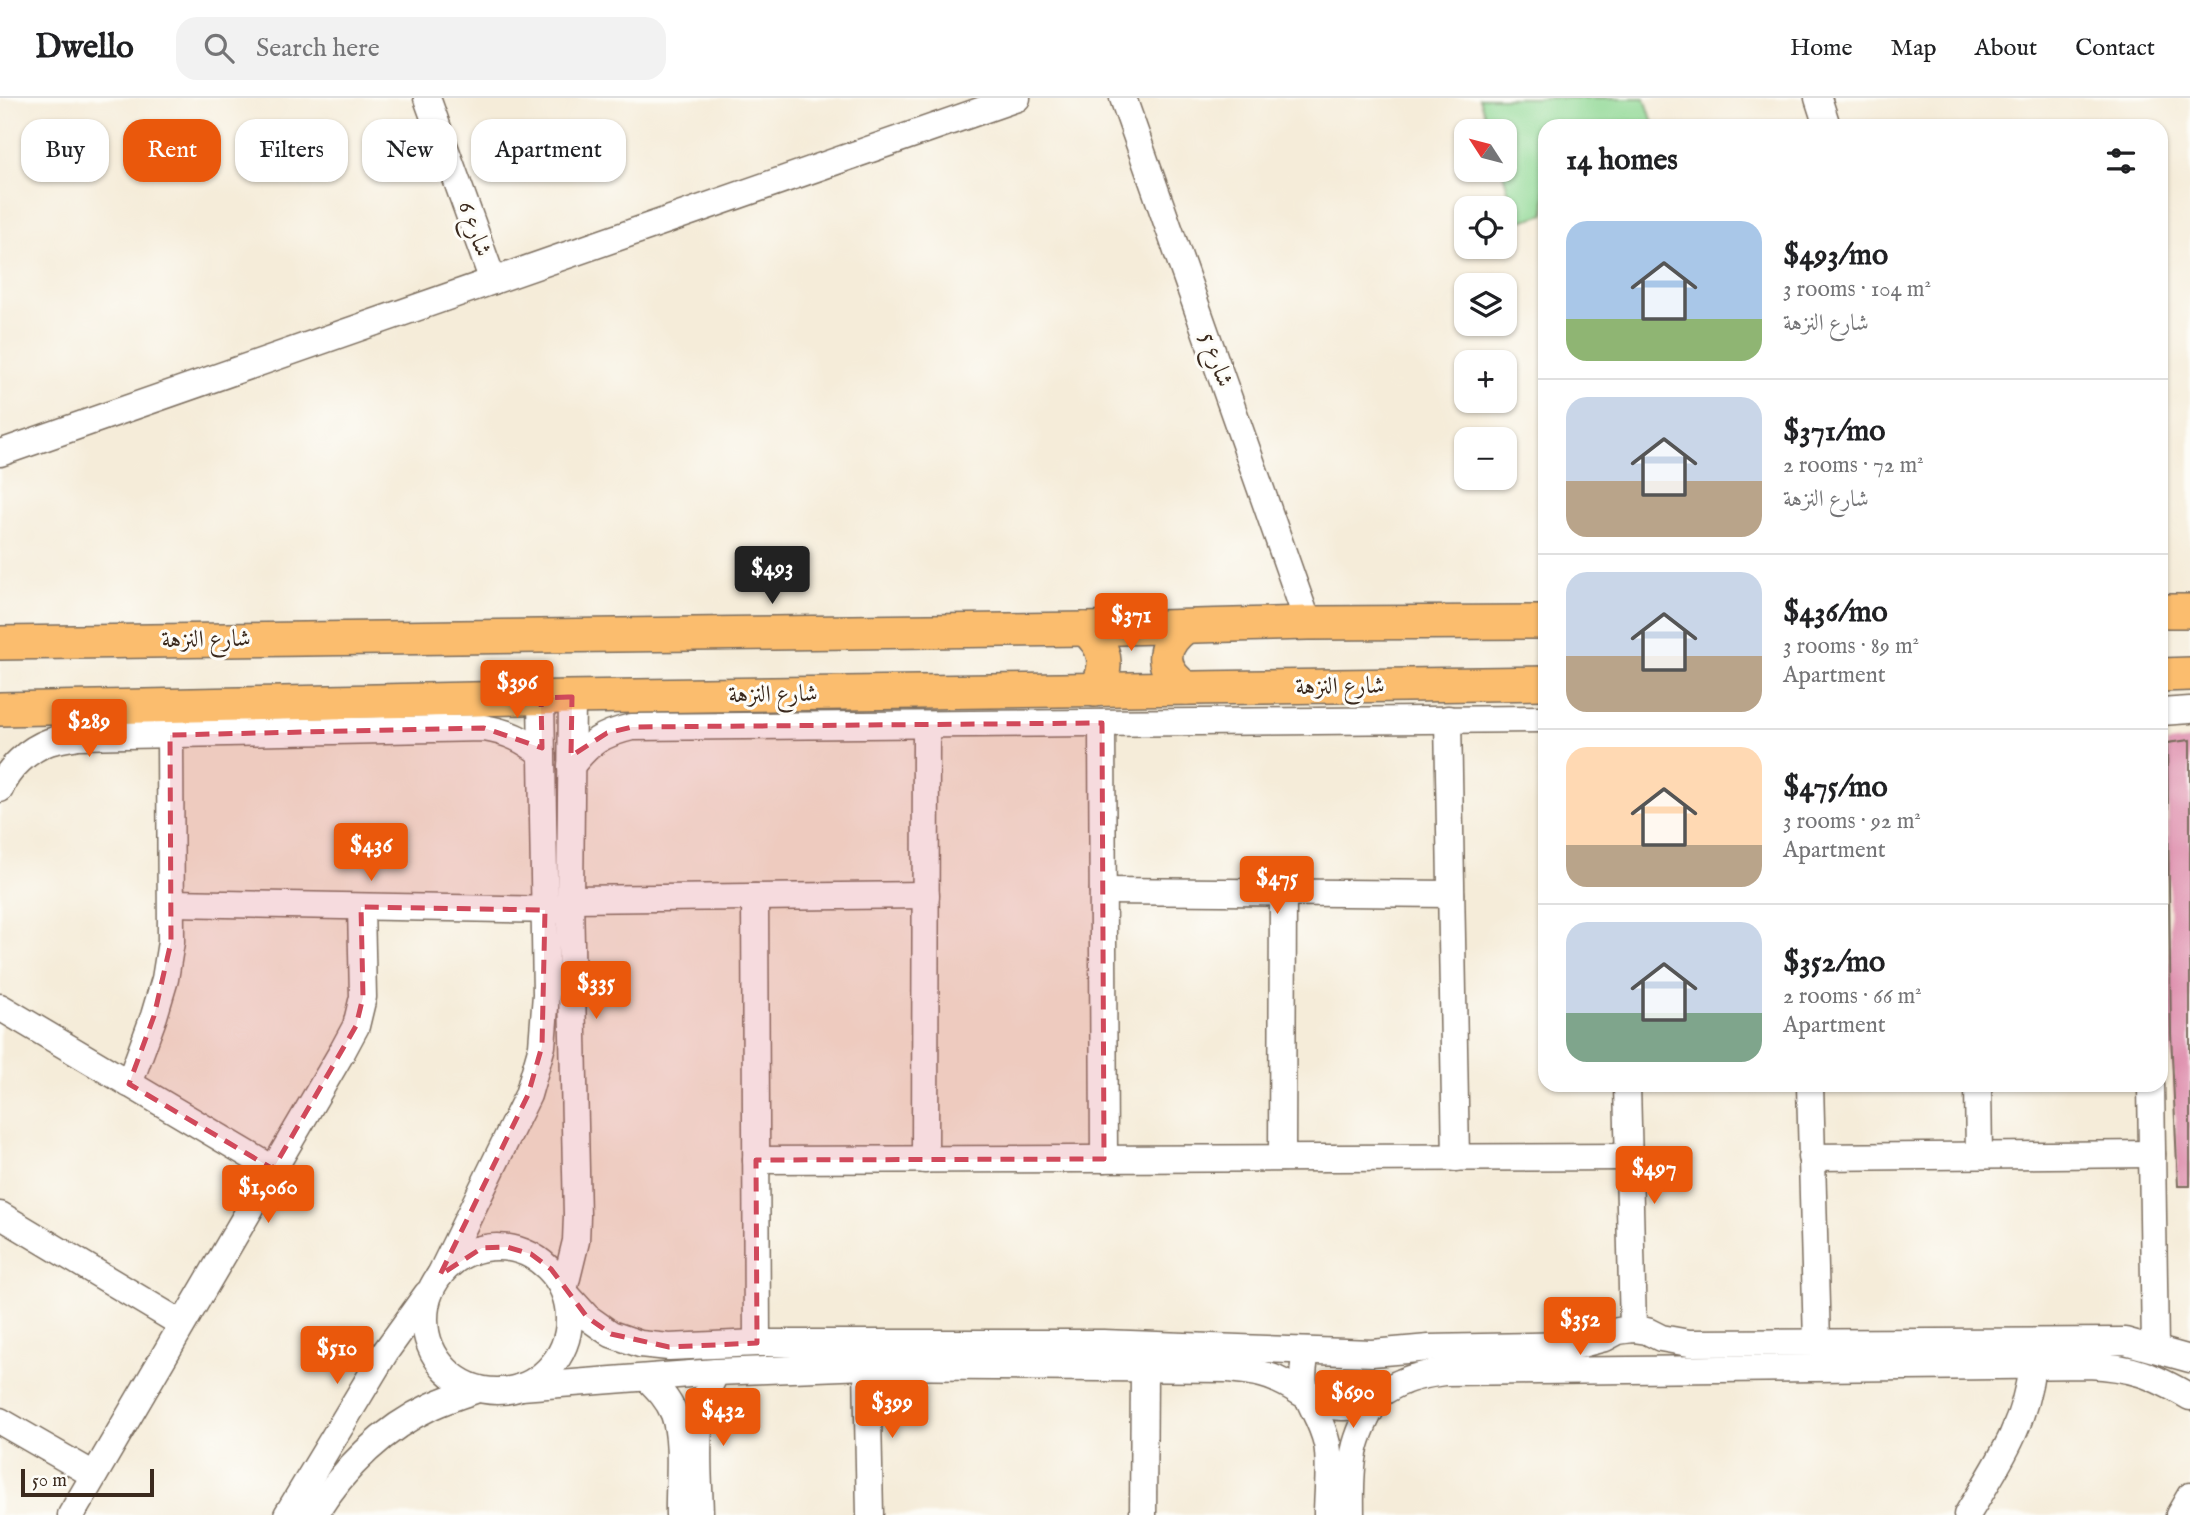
<!DOCTYPE html>
<html lang="en">
<head>
<meta charset="utf-8">
<style>
	:root { --surface:#fff; --page:#f2f2f2; --text:#202124; --muted:#757577; --line:#e0e0e0; --accent:#ea580c }
	body { margin:0; font-family:"IM FELL English",Amiri,serif; background:var(--page); color:var(--text); height:100vh; display:flex; flex-direction:column; font-size:26px; white-space:nowrap }
	* { box-sizing:border-box; margin:0 }
	p { font-size:23px; color:var(--muted) }
	.icon { flex:none; width:38px; height:38px; fill:none; stroke:currentColor; stroke-width:2; stroke-linecap:round; stroke-linejoin:round }
	.map { position:relative; flex:1; overflow:hidden }
	.details { position:absolute; left:1538px; top:21px; width:630px; height:973px; display:flex; flex-direction:column; background:var(--surface); border-radius:21px; box-shadow:0 2px 5px #0004 }
	.details>* { flex:none }
	.top-card { position:absolute; left:21px; top:21px; width:665px; height:63px; display:flex; gap:14px }
	.needle { width:46px; rotate:306deg }
	.fabs { position:absolute; left:1454px; top:21px; display:grid; gap:14px }
	.fabs a { display:grid; place-items:center; width:63px; height:63px; border-radius:14px; background:var(--surface); box-shadow:0 2px 5px #0004; font-size:35px }
	.scale { position:absolute; left:21px; bottom:18px; width:133px; box-sizing:border-box; padding-left:7px; border:4px solid #3b2a1e; border-top:0; font-size:19px; line-height:24px; white-space:nowrap; color:#3b2a1e; -webkit-text-stroke:5px #fdfcf7; paint-order:stroke }
	.price { position:absolute; translate:-50% -60px; padding:0 16px; border-radius:7px; background:var(--accent); color:#fff; font-size:23px; line-height:46px; filter:drop-shadow(0 2px 4px #0008) }
	.price::after { content:''; position:absolute; left:50%; top:42px; width:21px; height:16px; margin-left:-10px; background:inherit; clip-path:polygon(0 0,100% 0,50% 100%) }
	.price.current { background:#222; color:#fff }
	ul { padding:0; list-style:none }
	li { display:flex; align-items:center; gap:21px; height:175px; padding:0 28px }
	li+li { border-top:2px solid var(--line) }
	li span { display:grid; place-items:center; flex:none; width:196px; height:140px; border-radius:21px; color:#555 }
	li>.icon { margin-inline-start:auto }
	span .icon { width:84px; height:84px; fill:#fffc; stroke-width:1 }
	li b { font-size:30px }
	h2 { display:flex; justify-content:space-between; align-items:center; height:84px; padding:0 28px; font-size:30px }
	.tag { padding:0 24px; border-radius:21px; background:var(--surface); box-shadow:0 2px 5px #0004; font-size:24px; line-height:63px }
	.tag.current { background:var(--accent); color:#fff }
	header { display:flex; align-items:center; gap:42px; box-sizing:border-box; height:98px; padding:0 35px; background:var(--surface); border-bottom:2px solid var(--line) }
	header strong { font-size:33px }
	nav { display:flex; gap:38px; margin-inline-start:auto; font-size:24px }
	.search { width:490px; height:63px; background:var(--page); display:flex; align-items:center; gap:18px; box-sizing:border-box; padding:0 24px; border-radius:21px; color:var(--muted); font-size:26px }
	.map>svg:first-child { display:block }
</style>
</head>
<body>
<header>
<strong>Dwello</strong>
<div class="search"><svg class="icon" aria-label="search" viewBox="0 0 24 24"><circle cx="10" cy="10" r="6"/><path d="M15 15l6 6"/></svg>Search here</div>
<nav><a>Home</a><a>Map</a><a>About</a><a>Contact</a></nav>
</header>
<div class="map">
<svg width="2190" height="1417" viewBox="0 0 2190 1417">
	<rect width="100%" height="100%" fill="#fdfcf7"/>
	<filter id="ink" filterUnits="userSpaceOnUse"><feTurbulence type="fractalNoise" baseFrequency=".0143" numOctaves="2"/><feDisplacementMap in="SourceGraphic" scale="14" xChannelSelector="R" yChannelSelector="G"/><feConvolveMatrix kernelMatrix="1 2 1 2 8 2 1 2 1" color-interpolation-filters="sRGB"/></filter>
	<filter id="wash" filterUnits="userSpaceOnUse"><feTurbulence type="fractalNoise" baseFrequency=".00686" numOctaves="4" result="noise"/><feDisplacementMap in="SourceGraphic" scale="28" xChannelSelector="R" yChannelSelector="G"/><feGaussianBlur stdDeviation="1.57" result="paint"/><feColorMatrix in="noise" values="0 0 0 0 0 0 0 0 0 0 0 0 0 0 0 0 0 1.4 0 .05"/><feComposite in="paint" operator="in"/></filter>
	<g filter="url(#wash)">
		<rect width="100%" height="100%" fill="#f5ecd9"/>
		<polygon fill="#8fd894" stroke="#658159" stroke-width="2" points="1479,0 1645,0 1654,28 1545,28 1545,116 1518,124 1502,72 1505,72 1505,33 1490,33"/>
		<g id="blocks">
			<polygon fill="#df91af" points="2190,642 2190,1088 2178,1088 2171,935 2167,645"/>
		</g>
	</g>
	<g filter="url(#ink)">
		<use href="#blocks" fill-opacity="0" stroke="#7c6e5f" stroke-width="2"/>
		<g fill="none" stroke-linecap="round" stroke-linejoin="round">
			<defs>
				<g id="minor">
					<polyline points="427,0 493,183"/>
					<polyline points="1123,0 1308,525"/>
					<polyline points="1818,0 1827,28"/>
					<polyline points="0,355 1017,0"/>
					<polyline points="2161,614 2190,612"/>
					<polyline points="1448,621 1456,1060"/>
					<polyline points="1102,625 1104,1061"/>
					<path d="M571 668C590 644 602 636 632 629L1545 621"/>
					<path d="M0 691C7 671 29 651 49 644 58 641 68 640 77 638L484 630C508 634 523 641 542 656"/>
					<polyline points="1103,793 1451,796"/>
					<polyline points="755,799 757,1245"/>
					<polyline points="570,801 926,797"/>
					<polyline points="172,805 561,812"/>
					<polyline points="0,909 273,1071"/>
					<polyline points="129,986 154,918 165,881 171,844 170,637"/>
					<polyline points="1627,987 1633,1231"/>
					<polyline points="1810,987 1817,1245"/>
					<polyline points="1978,987 1979,1057"/>
					<polyline points="2151,987 2155,1250"/>
					<polyline points="1811,1059 2152,1056"/>
					<polyline points="1282,1060 1283,794"/>
					<polyline points="756,1062 1629,1059"/>
					<polyline points="925,1062 926,627"/>
					<polyline points="0,1117 182,1226"/>
					<circle cx="497" cy="1221" r="72"/>
					<polyline points="440,1177 528,997 542,948 546,896 541,600"/>
					<polyline points="564,1192 576,1143 577,1118 570,801 572,599"/>
					<polyline points="566,1196 587,1219 611,1236 640,1246 669,1249 757,1245 1103,1245 1372,1255 1429,1250 1578,1247 1605,1240 1618,1233 1633,1231 1647,1233 1661,1240 1689,1245 2125,1243 2190,1261"/>
					<path d="M1307 1253C1294 1298 1318 1306 1327 1346 1331 1368 1327 1395 1327 1417"/>
					<polyline points="867,1268 870,1417"/>
					<path d="M647 1280C658 1291 668 1301 674 1316 684 1344 678 1387 679 1417"/>
					<path d="M521 1289 716 1274 867 1268 1229 1271C1248 1273 1265 1275 1282 1284 1303 1294 1317 1309 1342 1309 1366 1310 1381 1292 1402 1284 1415 1278 1429 1276 1444 1274L2088 1267C2132 1269 2152 1277 2190 1299"/>
					<polyline points="0,1323 94,1377"/>
					<polyline points="71,1417 342,954 356,928 363,899 361,809"/>
					<polyline points="287,1417 386,1253 427,1196"/>
					<path d="M314 1417C343 1371 383 1331 432 1308 447 1301 463 1296 478 1291"/>
					<path d="M700 1417C699 1366 691 1321 716 1274"/>
					<polyline points="1143,1417 1144,1271"/>
					<path d="M1351 1417C1350 1364 1351 1342 1380 1296"/>
					<path d="M1967 1417C1999 1364 2024 1330 2032 1268"/>
					<polyline points="2179,1417 2190,1398"/>
				</g>
				<g id="major">
					<polyline points="2161,513 2190,513"/>
					<path d="M1185 529C1159 549 1159 571 1186 590"/>
					<path d="M1085 531C1106 548 1110 569 1095 592"/>
					<polyline points="0,545 1085,531 1308,525 1545,524"/>
					<polyline points="2161,577 2190,576"/>
					<polyline points="0,611 568,599 1545,585"/>
				</g>
			</defs>
			<use href="#minor" stroke="#7c6e5f" stroke-width="29"/>
			<use href="#major" stroke="#7c6e5f" stroke-width="36"/>
			<use href="#minor" stroke="#fff" stroke-width="26"/>
			<use href="#major" stroke="#fbbd6e" stroke-width="33"/>
		</g>
	</g>
	<path fill="#d1495b" fill-opacity="0.2" stroke="#d1495b" stroke-width="5" stroke-dasharray="14 9" stroke-linejoin="round" d="M568 599H572L571 658 607 635 632 629 1102 625 1104 1061 756 1062 757 1245 669 1249 611 1236 587 1219 551 1171 531 1156 507 1149 482 1150 440 1177 528 997 542 948 545 812 361 809 363 899 356 928 273 1071 129 986 154 918 171 844 170 637 484 630 542 650 541 600Z"/>
	<g text-anchor="middle" dominant-baseline="central" stroke-width="6" stroke-linejoin="round" paint-order="stroke">
		<g font-size="24" fill="#3b2a1e" stroke="#fdfcf7">
			<text transform="translate(474 131) rotate(70)">شارع 6</text>
			<text transform="translate(1216 262) rotate(71)">شارع 5</text>
			<text transform="translate(206 542) rotate(-1)">شارع النزهة</text>
			<text transform="translate(1340 589) rotate(-1)">شارع النزهة</text>
			<text transform="translate(773 597) rotate(-1)">شارع النزهة</text>
		</g>
	</g>
</svg>
<div class="fabs">
<a><svg class="needle" viewBox="-14 -14 28 28"><path d="M0-13l5 13h-10z" fill="#e53935"/><path d="M0 13l5-13h-10z" fill="#757577"/></svg></a>
<a><svg class="icon" aria-label="locate" viewBox="0 0 24 24"><circle cx="12" cy="12" r="6"/><path d="M12 2v4M12 18v4M2 12h4M18 12h4"/></svg></a>
<a><svg class="icon" aria-label="layers" viewBox="0 0 24 24"><path d="M12 4l9 5-9 5-9-5zM3 14l9 5 9-5"/></svg></a>
<a>+</a>
<a>−</a>
</div>
<div class="scale">50 m</div>
<b class="price current" style="left:772px;top:508px">$493</b>
<b class="price" style="left:1131px;top:555px">$371</b>
<b class="price" style="left:517px;top:622px">$396</b>
<b class="price" style="left:89px;top:661px">$289</b>
<b class="price" style="left:371px;top:785px">$436</b>
<b class="price" style="left:1277px;top:818px">$475</b>
<b class="price" style="left:596px;top:923px">$335</b>
<b class="price" style="left:1654px;top:1108px">$497</b>
<b class="price" style="left:268px;top:1127px">$1,060</b>
<b class="price" style="left:1580px;top:1259px">$352</b>
<b class="price" style="left:337px;top:1288px">$510</b>
<b class="price" style="left:1353px;top:1332px">$690</b>
<b class="price" style="left:892px;top:1342px">$399</b>
<b class="price" style="left:723px;top:1350px">$432</b>
<div class="top-card">
<a class="tag">Buy</a>
<a class="tag current">Rent</a>
<a class="tag">Filters</a>
<a class="tag">New</a>
<a class="tag">Apartment</a>
</div>
<section class="details">
<h2>14 homes<svg class="icon" aria-label="filters" viewBox="0 0 24 24"><path d="M4 7h16M4 17h16"/><circle cx="9" cy="7" r="2"/><circle cx="15" cy="17" r="2"/></svg></h2>
<ul>
<li><span style="background:linear-gradient(#a9c7e8 70%,#8fb573 0)"><svg class="icon" aria-label="home" viewBox="0 0 24 24"><path d="M3 11l9-7 9 7M6 9v11h12V9"/></svg></span><div><b>$493/mo</b><p>3 rooms · 104 m²</p><p>شارع النزهة</p></div></li>
<li><span style="background:linear-gradient(#c9d6e8 60%,#b9a48a 0)"><svg class="icon" aria-label="home" viewBox="0 0 24 24"><path d="M3 11l9-7 9 7M6 9v11h12V9"/></svg></span><div><b>$371/mo</b><p>2 rooms · 72 m²</p><p>شارع النزهة</p></div></li>
<li><span style="background:linear-gradient(#c9d6e8 60%,#b9a48a 0)"><svg class="icon" aria-label="home" viewBox="0 0 24 24"><path d="M3 11l9-7 9 7M6 9v11h12V9"/></svg></span><div><b>$436/mo</b><p>3 rooms · 89 m²</p><p>Apartment</p></div></li>
<li><span style="background:linear-gradient(#ffd9b3 70%,#b9a48a 0)"><svg class="icon" aria-label="home" viewBox="0 0 24 24"><path d="M3 11l9-7 9 7M6 9v11h12V9"/></svg></span><div><b>$475/mo</b><p>3 rooms · 92 m²</p><p>Apartment</p></div></li>
<li><span style="background:linear-gradient(#c9d6e8 65%,#7fa58c 0)"><svg class="icon" aria-label="home" viewBox="0 0 24 24"><path d="M3 11l9-7 9 7M6 9v11h12V9"/></svg></span><div><b>$352/mo</b><p>2 rooms · 66 m²</p><p>Apartment</p></div></li>
</ul>
</section>
</div>
</body>
</html>
